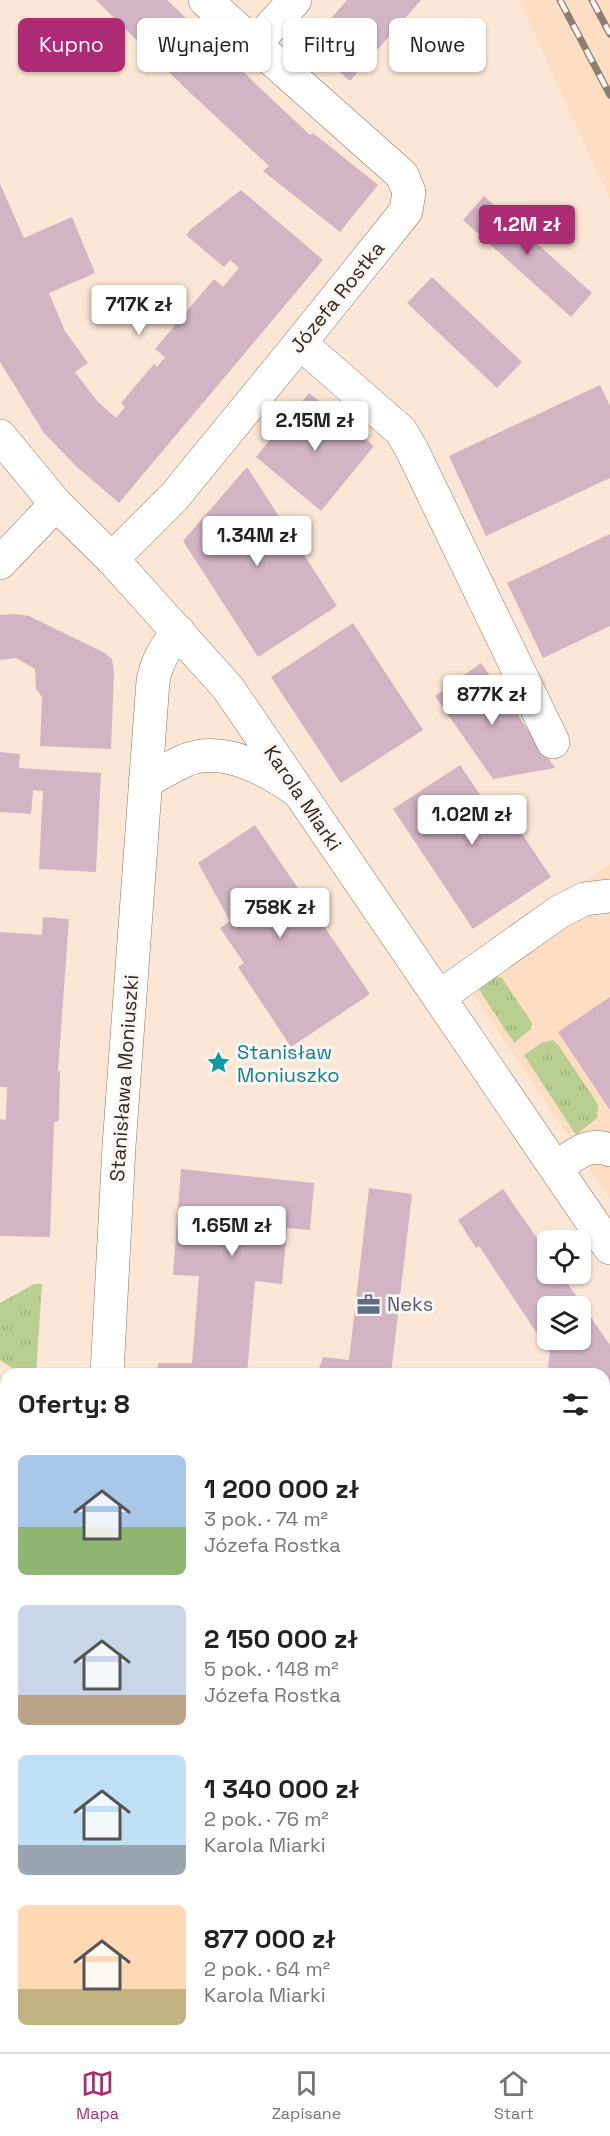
<!DOCTYPE html>
<html lang="pl">
<head>
<meta charset="utf-8">
<style>
	:root { --surface:#fff; --page:#f6f6f6; --text:#222; --muted:#767676; --line:#e0e0e0; --accent:#ad2a75 }
	body { margin:0; font-family:"Space Grotesk",sans-serif; background:var(--page); color:var(--text); height:100vh; display:flex; flex-direction:column; font-size:22px; white-space:nowrap }
	* { box-sizing:border-box; margin:0 }
	p { font-size:20px; color:var(--muted) }
	.icon { flex:none; width:33px; height:33px; fill:none; stroke:currentColor; stroke-width:2; stroke-linecap:round; stroke-linejoin:round }
	.map { position:relative; flex:1; overflow:hidden }
	.details { position:absolute; left:0px; top:1368px; width:610px; height:684px; display:flex; flex-direction:column; background:var(--surface); border-radius:18px 18px 0 0; box-shadow:0 2px 4px #0004 }
	.details>* { flex:none }
	.hud { position:absolute; left:18px; top:18px; width:574px; height:54px; display:flex; gap:12px }
	.tools { position:absolute; left:537px; top:1230px; display:grid; gap:12px }
	.tools a { display:grid; place-items:center; width:54px; height:54px; border-radius:9px; background:var(--surface); box-shadow:0 2px 4px #0004; font-size:30px }
	.price { position:absolute; translate:-50% -51px; padding:0 14px; border-radius:6px; background:#fff; color:#222; font-size:20px; line-height:39px; filter:drop-shadow(0 2px 3px #0008) }
	.price::after { content:''; position:absolute; left:50%; top:36px; width:18px; height:14px; margin-left:-9px; background:inherit; clip-path:polygon(0 0,100% 0,50% 100%) }
	.price.on { background:var(--accent); color:#fff }
	ul { padding:0; list-style:none }
	li { display:flex; align-items:center; gap:18px; height:150px; padding:0 18px }
	li span { display:grid; place-items:center; flex:none; width:168px; height:120px; border-radius:9px; color:#555 }
	li>.icon { margin-inline-start:auto }
	span .icon { width:72px; height:72px; fill:#fffc; stroke-width:1 }
	li b { font-size:26px }
	h2 { display:flex; justify-content:space-between; align-items:center; height:72px; padding:0 18px; font-size:26px }
	.chip { padding:0 21px; border-radius:9px; background:var(--surface); box-shadow:0 2px 4px #0004; font-size:21px; line-height:54px }
	.chip.on { background:var(--accent); color:#fff }
	.tab-bar { display:flex; justify-content:space-around; align-items:center; height:84px; border-top:2px solid var(--line); background:var(--surface); font-size:16px; color:var(--muted) }
	.tab-bar a { display:grid; justify-items:center; gap:3px }
	.tab-bar .on { color:var(--accent) }
	.map>svg:first-child { display:block }
</style>
</head>
<body>
<div class="map">
<svg width="610" height="2052" viewBox="0 0 610 2052">
	<defs>
		<pattern id="grass-tufts" width="24" height="20" patternUnits="userSpaceOnUse" patternTransform="scale(1.5)"><rect width="24" height="20" fill="#b9cf91"/><path d="M3 7l-1-3M5 7V3M7 7l1-3M15 17l-1-3M17 17v-4M19 17l1-3" fill="none" stroke="#a0b27d"/></pattern>
	</defs>
	<rect width="100%" height="100%" fill="#fce7d6"/>
	<g fill="#fedec3">
		<polygon points="519,0 610,0 610,200"/>
		<polygon points="610,864 610,1145 576,1149 456,967"/>
		<polygon points="610,1146 610,1199 585,1163"/>
	</g>
	<g fill="url(#grass-tufts)">
		<polygon points="496,977 502,978 532,1023 531,1029 514,1043 478,988"/>
		<polygon points="553,1040 559,1046 594,1098 598,1106 597,1118 576,1135 524,1055 541,1043"/>
		<polygon points="34,1284 42,1284 36,1374 21,1374 0,1360 0,1303"/>
		<polygon points="0,1490 6,1492 6,1618 0,1618"/>
	</g>
	<g fill="#d2b4c4" fill-rule="evenodd">
		<polygon points="96,0 167,0 310,135 313,133 378,185 340,232 263,171 269,166 184,87"/>
		<polygon points="347,0 421,0 350,81 308,45"/>
		<polygon points="0,184 24,238 72,217 95,273 49,293 65,331 88,363 75,372 97,401 116,418 125,407 121,403 154,364 157,367 165,357 155,349 214,279 223,287 239,268 230,260 224,267 186,235 192,228 241,190 323,260 119,503 76,466 44,433 0,362"/>
		<polygon points="484,196 592,293 571,317 463,220"/>
		<polygon points="432,277 522,362 497,388 407,303"/>
		<polygon points="600,385 610,406 610,478 486,536 449,456"/>
		<polygon points="309,393 374,446 321,511 256,457"/>
		<polygon points="247,467 337,606 258,657 183,541"/>
		<polygon points="610,534 610,626 543,658 507,583"/>
		<polygon points="16,614 29,616 105,653 112,659 114,672 111,749 40,746 42,697 36,689 35,669 16,658 0,660 0,615"/>
		<polygon points="353,623 423,730 341,783 271,677"/>
		<polygon points="481,663 555,768 493,779 435,696"/>
		<polygon points="0,752 20,754 19,768 101,773 96,872 39,869 43,791 33,790 31,814 0,812"/>
		<polygon points="460,765 487,805 498,798 551,877 473,929 393,809"/>
		<polygon points="255,825 370,994 291,1047 238,967 244,963 220,928 230,921 198,863"/>
		<polygon points="43,917 69,919 58,1071 60,1071 59,1121 54,1122 50,1237 0,1236 0,1119 6,1120 7,1087 0,1087 0,932 42,935"/>
		<polygon points="610,997 610,1110 558,1032"/>
		<polygon points="181,1169 314,1183 310,1230 287,1228 282,1284 255,1281 247,1374 157,1374 158,1363 192,1363 199,1276 173,1275"/>
		<polygon points="369,1188 412,1194 391,1374 317,1374 323,1357 349,1360"/>
		<path d="M503 1189 548 1254V1274H561L610 1345V1463L604 1450V1374H547L550 1353 479 1246 476 1248 458 1220ZM548 1306H580V1340H548Z"/>
		<polygon points="504,1369 526,1373 526,1374 503,1374"/>
		<polygon points="0,1658 6,1658 6,1826 2,1882 0,1882"/>
		<polygon points="604,1707 610,1708 610,1755 604,1754"/>
		<polygon points="604,1817 610,1818 607,1848 610,1848 610,2034 604,2034"/>
	</g>
	<g fill="none" stroke-linecap="round" stroke-linejoin="round">
		<defs>
			<g id="minor">
				<polyline points="255,44 295,0"/>
				<polyline points="300,343 401,431 412,450 553,742"/>
				<polyline points="112,559 174,497 300,343 406,211 409,192 402,175 205,0"/>
				<polyline points="0,563 56,504"/>
				<path d="M145 782C158 775 172 766 186 760 225 745 269 771 299 792"/>
				<polyline points="439,997 559,912 584,899 610,896"/>
				<path d="M556 1168C574 1156 587 1141 610 1150"/>
				<path d="M107 1374 119 1146 153 681C157 661 165 647 179 632"/>
				<polyline points="0,1446 6,1446"/>
				<polyline points="0,1633 6,1633"/>
				<polyline points="64,2052 65,2046"/>
			</g>
			<polyline id="major" points="0,436 56,504 112,559 228,688 610,1248"/>
		</defs>
		<use href="#minor" stroke="#8b7461" stroke-width="34"/>
		<use href="#major" stroke="#8b7461" stroke-width="34"/>
		<use href="#minor" stroke="#fff" stroke-width="33"/>
		<use href="#major" stroke="#fff" stroke-width="33"/>
		<g stroke="#8d7e72" stroke-width="1.5">
			<polyline points="0,1426 6,1427"/>
			<polyline points="0,1457 6,1459"/>
			<polyline points="0,2032 6,2028"/>
			<polyline points="166,2046 188,2052"/>
			<polyline points="60,2052 60,2046"/>
		</g>
		<defs>
			<g id="rail">
				<polyline points="560,0 610,95"/>
				<polyline points="592,0 610,34"/>
			</g>
		</defs>
		<use href="#rail" stroke="#8d7e72" stroke-width="7"/>
		<use href="#rail" stroke="#fdf7f3" stroke-width="4.5" stroke-dasharray="14" stroke-linecap="butt"/>
	</g>
	<defs>
		<symbol id="sight-bare" viewBox="-9 -9 18 18"><path d="M0-6L1.8-2.2L6-1.7L2.9 1.2L3.7 5.4L0 3.3L-3.7 5.4L-2.9 1.2L-6-1.7L-1.8-2.2Z" fill="#0f9aa8" stroke="#fdf7f3" stroke-width="2.5" paint-order="stroke"/></symbol>
		<symbol id="office-bare" viewBox="-9 -9 18 18"><path d="M-6-3h4V-5.5h4V-3h4V5H-6ZM-1-4.5V-3h2v-1.5ZM-6 0V1H6V0Z" fill="#5c6f8a" stroke="#fdf7f3" stroke-width="2.5" paint-order="stroke"/></symbol>
	</defs>
	<g fill-rule="evenodd">
		<use href="#sight-bare" x="202" y="1046" width="33" height="33"/>
		<use href="#office-bare" x="352" y="1288" width="33" height="33"/>
	</g>
	<g text-anchor="middle" dominant-baseline="central" stroke-width="6" stroke-linejoin="round" paint-order="stroke">
		<g font-size="20" fill="#31271f" stroke="#fdf7f3">
			<text transform="translate(337 297) rotate(-51)">Józefa Rostka</text>
			<text transform="translate(303 798) rotate(56)">Karola Miarki</text>
			<text transform="translate(124 1078) rotate(-86)">Stanisława Moniuszki</text>
		</g>
		<g font-size="20" fill="#0d838f" stroke="#fdf7f3" text-anchor="start">
			<text x="237" y="1052">Stanisław<tspan x="237" dy="23">Moniuszko</tspan></text>
		</g>
		<g font-size="20" fill="#4e5e75" stroke="#fdf7f3" text-anchor="start">
			<text x="387" y="1304">Neks</text>
		</g>
	</g>
</svg>
<div class="tools">
<a><svg class="icon" aria-label="locate" viewBox="0 0 24 24"><circle cx="12" cy="12" r="6"/><path d="M12 2v4M12 18v4M2 12h4M18 12h4"/></svg></a>
<a><svg class="icon" aria-label="layers" viewBox="0 0 24 24"><path d="M12 4l9 5-9 5-9-5zM3 14l9 5 9-5"/></svg></a>
</div>
<b class="price on" style="left:527px;top:256px">1.2M zł</b>
<b class="price" style="left:139px;top:336px">717K zł</b>
<b class="price" style="left:315px;top:452px">2.15M zł</b>
<b class="price" style="left:257px;top:567px">1.34M zł</b>
<b class="price" style="left:492px;top:726px">877K zł</b>
<b class="price" style="left:472px;top:846px">1.02M zł</b>
<b class="price" style="left:280px;top:939px">758K zł</b>
<b class="price" style="left:232px;top:1257px">1.65M zł</b>
<div class="hud">
<a class="chip on">Kupno</a>
<a class="chip">Wynajem</a>
<a class="chip">Filtry</a>
<a class="chip">Nowe</a>
</div>
<section class="details">
<h2>Oferty: 8<svg class="icon" aria-label="filters" viewBox="0 0 24 24"><path d="M4 7h16M4 17h16"/><circle cx="9" cy="7" r="2"/><circle cx="15" cy="17" r="2"/></svg></h2>
<ul>
<li><span style="background:linear-gradient(#a9c7e8 60%,#8fb573 0)"><svg class="icon" aria-label="home" viewBox="0 0 24 24"><path d="M3 11l9-7 9 7M6 9v11h12V9"/></svg></span><div><b>1 200 000 zł</b><p>3 pok. · 74 m²</p><p>Józefa Rostka</p></div></li>
<li><span style="background:linear-gradient(#c9d6e8 75%,#b9a48a 0)"><svg class="icon" aria-label="home" viewBox="0 0 24 24"><path d="M3 11l9-7 9 7M6 9v11h12V9"/></svg></span><div><b>2 150 000 zł</b><p>5 pok. · 148 m²</p><p>Józefa Rostka</p></div></li>
<li><span style="background:linear-gradient(#bfe0f5 75%,#9aa5b1 0)"><svg class="icon" aria-label="home" viewBox="0 0 24 24"><path d="M3 11l9-7 9 7M6 9v11h12V9"/></svg></span><div><b>1 340 000 zł</b><p>2 pok. · 76 m²</p><p>Karola Miarki</p></div></li>
<li><span style="background:linear-gradient(#ffd9b3 70%,#c2b280 0)"><svg class="icon" aria-label="home" viewBox="0 0 24 24"><path d="M3 11l9-7 9 7M6 9v11h12V9"/></svg></span><div><b>877 000 zł</b><p>2 pok. · 64 m²</p><p>Karola Miarki</p></div></li>
</ul>
</section>
</div>
<nav class="tab-bar">
<a class="on"><svg class="icon" aria-label="map" viewBox="0 0 24 24"><path d="M3 6l6-2 6 2 6-2v14l-6 2-6-2-6 2zM9 4v14M15 6v14"/></svg>Mapa</a>
<a><svg class="icon" aria-label="saved" viewBox="0 0 24 24"><path d="M7 4h10v16l-5-4-5 4z"/></svg>Zapisane</a>
<a><svg class="icon" aria-label="home" viewBox="0 0 24 24"><path d="M3 11l9-7 9 7M6 9v11h12V9"/></svg>Start</a>
</nav>
</body>
</html>
